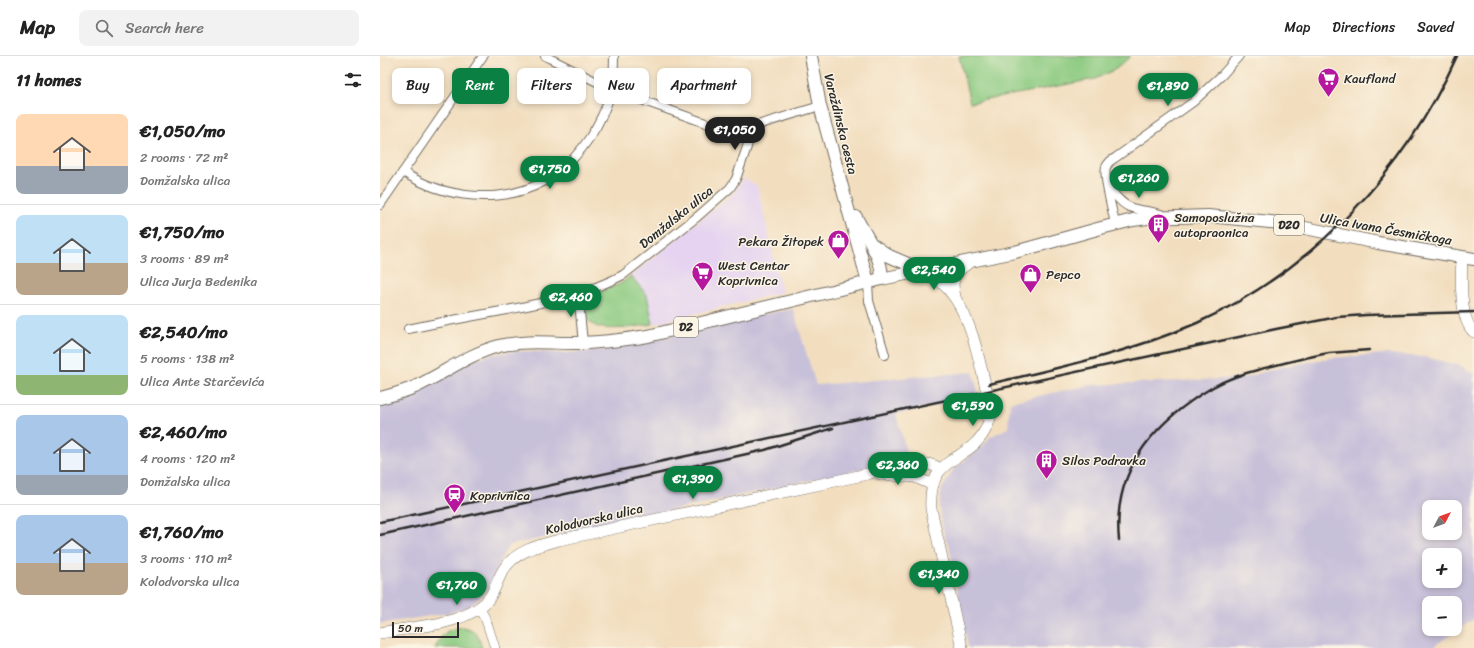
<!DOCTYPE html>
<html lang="en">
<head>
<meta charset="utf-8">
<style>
	:root { --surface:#fff; --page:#f2f2f2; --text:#222; --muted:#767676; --line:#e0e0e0; --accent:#0b8043 }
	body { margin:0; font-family:Sriracha,sans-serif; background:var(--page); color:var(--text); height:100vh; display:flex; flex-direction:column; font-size:15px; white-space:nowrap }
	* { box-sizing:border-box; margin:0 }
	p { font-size:13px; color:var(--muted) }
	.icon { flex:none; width:22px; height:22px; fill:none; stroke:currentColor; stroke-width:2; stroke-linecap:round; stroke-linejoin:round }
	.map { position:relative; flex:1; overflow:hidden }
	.drawer { display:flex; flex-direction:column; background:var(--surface); width:380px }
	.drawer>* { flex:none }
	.top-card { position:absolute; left:12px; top:12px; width:380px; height:36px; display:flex; gap:8px }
	.needle { width:26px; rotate:49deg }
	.tools { position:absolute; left:1042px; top:444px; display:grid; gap:8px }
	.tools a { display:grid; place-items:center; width:40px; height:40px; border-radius:8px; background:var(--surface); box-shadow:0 2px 6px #0003; font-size:20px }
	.scale { position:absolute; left:12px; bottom:10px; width:67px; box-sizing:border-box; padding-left:4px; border:2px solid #2b2b2b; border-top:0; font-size:11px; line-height:14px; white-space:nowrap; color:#2b2b2b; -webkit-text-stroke:3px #fcf5e5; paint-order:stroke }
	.price { position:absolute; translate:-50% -34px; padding:0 9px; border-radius:14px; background:var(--accent); color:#fff; font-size:13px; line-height:26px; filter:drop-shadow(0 1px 2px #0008) }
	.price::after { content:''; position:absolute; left:50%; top:24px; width:12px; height:9px; margin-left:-6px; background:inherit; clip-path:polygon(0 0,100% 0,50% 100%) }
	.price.selected { background:#222; color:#fff }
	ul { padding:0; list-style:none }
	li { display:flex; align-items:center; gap:12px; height:100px; padding:0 16px }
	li+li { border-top:1px solid var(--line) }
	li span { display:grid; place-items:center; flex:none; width:112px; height:80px; border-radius:8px; color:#555 }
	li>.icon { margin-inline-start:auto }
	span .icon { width:48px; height:48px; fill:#fffc; stroke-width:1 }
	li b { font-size:17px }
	h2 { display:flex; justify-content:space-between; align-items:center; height:48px; padding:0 16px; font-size:17px }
	.tag { padding:0 14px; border-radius:8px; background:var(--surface); box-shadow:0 2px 6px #0003; font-size:14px; line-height:36px }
	.tag.selected { background:var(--accent); color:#fff }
	header { display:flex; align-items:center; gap:24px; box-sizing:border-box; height:56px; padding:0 20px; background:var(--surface); border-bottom:1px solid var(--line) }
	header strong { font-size:19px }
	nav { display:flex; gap:22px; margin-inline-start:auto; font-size:14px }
	.search { width:280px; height:36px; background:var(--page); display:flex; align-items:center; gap:10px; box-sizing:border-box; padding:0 14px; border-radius:8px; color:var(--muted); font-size:15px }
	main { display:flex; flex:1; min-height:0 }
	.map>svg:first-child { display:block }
</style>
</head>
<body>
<header>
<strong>Map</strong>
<div class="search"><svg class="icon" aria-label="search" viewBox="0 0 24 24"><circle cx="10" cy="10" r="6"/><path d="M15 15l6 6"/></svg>Search here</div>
<nav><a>Map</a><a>Directions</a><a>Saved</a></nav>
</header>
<main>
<section class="drawer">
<h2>11 homes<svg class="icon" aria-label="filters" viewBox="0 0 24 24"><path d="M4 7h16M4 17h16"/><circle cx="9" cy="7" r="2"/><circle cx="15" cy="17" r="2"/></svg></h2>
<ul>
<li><span style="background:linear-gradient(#ffd9b3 65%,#9aa5b1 0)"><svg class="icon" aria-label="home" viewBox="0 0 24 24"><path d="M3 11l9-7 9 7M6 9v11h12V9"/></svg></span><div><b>€1,050/mo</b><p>2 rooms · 72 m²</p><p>Domžalska ulica</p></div></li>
<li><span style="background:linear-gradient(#bfe0f5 60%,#b9a48a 0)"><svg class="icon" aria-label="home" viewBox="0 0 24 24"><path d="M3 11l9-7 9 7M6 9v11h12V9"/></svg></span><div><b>€1,750/mo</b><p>3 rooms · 89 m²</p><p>Ulica Jurja Bedenika</p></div></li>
<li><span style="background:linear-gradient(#bfe0f5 75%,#8fb573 0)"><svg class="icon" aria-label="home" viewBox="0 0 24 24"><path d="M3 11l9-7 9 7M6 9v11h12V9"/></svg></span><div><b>€2,540/mo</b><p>5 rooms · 138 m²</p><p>Ulica Ante Starčevića</p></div></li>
<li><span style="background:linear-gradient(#a9c7e8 75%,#9aa5b1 0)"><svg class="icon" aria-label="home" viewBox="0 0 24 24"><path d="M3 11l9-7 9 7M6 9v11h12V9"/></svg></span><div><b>€2,460/mo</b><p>4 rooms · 120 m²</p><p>Domžalska ulica</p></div></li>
<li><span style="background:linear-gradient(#a9c7e8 60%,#b9a48a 0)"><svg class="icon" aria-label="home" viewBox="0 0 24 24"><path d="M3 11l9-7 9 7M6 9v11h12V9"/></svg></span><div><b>€1,760/mo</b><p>3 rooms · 110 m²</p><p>Kolodvorska ulica</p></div></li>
</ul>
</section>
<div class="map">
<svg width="1094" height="592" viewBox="0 0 1094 592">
	<rect width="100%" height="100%" fill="#fcf5e5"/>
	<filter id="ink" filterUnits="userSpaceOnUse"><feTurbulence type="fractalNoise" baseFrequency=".025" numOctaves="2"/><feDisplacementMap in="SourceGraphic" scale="8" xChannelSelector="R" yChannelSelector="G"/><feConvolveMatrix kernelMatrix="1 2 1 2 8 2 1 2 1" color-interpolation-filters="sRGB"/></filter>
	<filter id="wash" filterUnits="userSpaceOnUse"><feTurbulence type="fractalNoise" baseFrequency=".012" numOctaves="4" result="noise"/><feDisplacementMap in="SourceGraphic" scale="16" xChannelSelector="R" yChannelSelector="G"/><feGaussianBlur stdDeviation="0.9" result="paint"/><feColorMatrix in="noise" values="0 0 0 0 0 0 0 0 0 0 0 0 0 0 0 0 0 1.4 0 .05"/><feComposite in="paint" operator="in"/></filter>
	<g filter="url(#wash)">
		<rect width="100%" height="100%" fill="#f2debf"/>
		<polygon fill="#e5d3f1" points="364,122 377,130 402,236 273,268 267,239 251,220 355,136"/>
		<g fill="#c7c0d9" fill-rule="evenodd">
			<polygon points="413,253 436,329 593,316 599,340 516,358 528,402 460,418 130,489 124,497 108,532 100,542 89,551 68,557 0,568 0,347 21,343 40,335 89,306 111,298 140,295 185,297 220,294 268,285 366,261"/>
			<path d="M1006 298 1045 301 1081 310 1094 318V563L1051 592H588L569 488 566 485 564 478 559 451 562 433 573 414 602 391 610 381 628 372 630 346 711 329 863 322 905 310 951 302ZM1049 451H1075V477H1049ZM1049 499H1075V525H1049ZM1049 547H1075V573H1049Z"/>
		</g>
		<g fill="#8dcb82" stroke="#5c7b56">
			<polygon points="579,0 751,0 736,13 715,23 590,47"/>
			<path d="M251 220 267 239 273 268C259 270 222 278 211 267 207 264 207 260 206 256 206 250 205 246 208 241L240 228Z"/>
			<path d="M82 571C96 573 98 579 102 592H55C63 577 65 574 82 571Z"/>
		</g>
	</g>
	<g filter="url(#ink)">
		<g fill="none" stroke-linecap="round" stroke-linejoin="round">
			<defs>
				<g id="minor">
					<polyline points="165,0 231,33 317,64 334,70 362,72 371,71 440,50"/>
					<path d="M23 116C65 143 121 149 165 125 193 110 216 77 227 48 233 33 234 16 234 0"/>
					<path d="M728 131C735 139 742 149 752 152 763 155 773 155 783 159"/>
					<polyline points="0,149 103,0"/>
					<path d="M735 168C733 156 723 121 726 111 728 107 731 104 735 102L813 46 842 19 859 0"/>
					<polyline points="488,226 489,245 505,299"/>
					<polyline points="198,236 203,287"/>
					<path d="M28 273C61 266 94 260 127 254 166 246 207 238 243 219L317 161 350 132 356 123 367 91 371 71"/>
				</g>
				<polyline id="tertiary" points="99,551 106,564 115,592"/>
				<g id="secondary">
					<path d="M1082 201C1081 220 1079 263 1094 276"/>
					<path d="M543 215C557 221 567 230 575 242 592 268 598 299 605 328 607 338 611 348 611 358 610 362 609 366 607 370 591 409 547 395 551 453L582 592"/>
					<path d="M575 240C569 221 577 215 591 205"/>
					<polyline points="500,418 535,421 553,429"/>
					<path d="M0 577C30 571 75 570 100 551 113 542 115 529 122 516 134 495 157 490 179 484L488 418C510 411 540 400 561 413"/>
				</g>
				<g id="primary">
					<polyline points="431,0 440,50 488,226"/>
					<path d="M476 161C484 178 505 205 501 223"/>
					<polyline points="493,189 509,200 542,214"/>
					<path d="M0 342C12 339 23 336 35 331 63 318 88 298 119 290 144 284 170 287 195 287 219 287 243 284 268 280L501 223 635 196 721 172 753 164 767 162 828 160 901 167 998 187 1094 203"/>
				</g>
			</defs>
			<use href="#minor" stroke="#716a5f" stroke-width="10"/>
			<use href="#tertiary" stroke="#716a5f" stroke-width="10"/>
			<use href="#secondary" stroke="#716a5f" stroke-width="12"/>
			<use href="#primary" stroke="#716a5f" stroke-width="14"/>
			<use href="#minor" stroke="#fff" stroke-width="8"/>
			<use href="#tertiary" stroke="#fff" stroke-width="9"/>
			<use href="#secondary" stroke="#fff" stroke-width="11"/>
			<use href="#primary" stroke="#fff" stroke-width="12"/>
			<g stroke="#2b2b2b" stroke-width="2.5">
				<path d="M609 328C679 312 751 296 817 267 933 214 1025 115 1077 0"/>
				<polyline points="0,466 896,273 957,261 986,259 1094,256"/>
				<polyline points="0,479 385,394 453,372"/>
				<path d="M739 484C732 413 775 365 833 331 847 323 865 317 881 313 904 307 926 301 949 297 962 296 976 295 989 294"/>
			</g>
		</g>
	</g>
	<defs>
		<symbol id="supermarket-pin" viewBox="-11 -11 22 30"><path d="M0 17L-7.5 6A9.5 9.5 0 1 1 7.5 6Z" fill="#b5179e" stroke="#fcf5e5"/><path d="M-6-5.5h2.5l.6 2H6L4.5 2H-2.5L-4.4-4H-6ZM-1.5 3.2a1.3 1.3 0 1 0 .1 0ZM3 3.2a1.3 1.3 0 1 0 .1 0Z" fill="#fff"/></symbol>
		<symbol id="building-pin" viewBox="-11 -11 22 30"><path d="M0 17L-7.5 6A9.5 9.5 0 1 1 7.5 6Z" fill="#b5179e" stroke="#fcf5e5"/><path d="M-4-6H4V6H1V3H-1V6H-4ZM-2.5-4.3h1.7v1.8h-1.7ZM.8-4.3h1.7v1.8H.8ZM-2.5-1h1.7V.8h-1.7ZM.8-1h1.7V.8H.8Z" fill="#fff"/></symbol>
		<symbol id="shop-pin" viewBox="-11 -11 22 30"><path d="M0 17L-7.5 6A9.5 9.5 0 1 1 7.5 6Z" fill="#b5179e" stroke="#fcf5e5"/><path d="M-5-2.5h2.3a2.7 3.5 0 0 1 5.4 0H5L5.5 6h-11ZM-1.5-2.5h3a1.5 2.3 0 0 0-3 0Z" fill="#fff"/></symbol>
		<symbol id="station-pin" viewBox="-11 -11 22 30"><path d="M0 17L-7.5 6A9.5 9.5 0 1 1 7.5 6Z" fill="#b5179e" stroke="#fcf5e5"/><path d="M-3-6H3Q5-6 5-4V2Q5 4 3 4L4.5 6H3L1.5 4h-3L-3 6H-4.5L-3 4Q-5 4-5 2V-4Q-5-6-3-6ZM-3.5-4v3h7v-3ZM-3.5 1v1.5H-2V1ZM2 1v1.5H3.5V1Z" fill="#fff"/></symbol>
	</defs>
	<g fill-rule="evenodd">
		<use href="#supermarket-pin" x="936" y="10" width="25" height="34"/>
		<use href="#building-pin" x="766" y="156" width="25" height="34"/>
		<use href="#shop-pin" x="446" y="172" width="25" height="34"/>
		<use href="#supermarket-pin" x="310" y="204" width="25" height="34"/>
		<use href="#shop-pin" x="638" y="206" width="25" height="34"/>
		<use href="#building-pin" x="654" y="392" width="25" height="34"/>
		<use href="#station-pin" x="62" y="426" width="25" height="34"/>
	</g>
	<g text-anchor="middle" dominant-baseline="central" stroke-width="3" stroke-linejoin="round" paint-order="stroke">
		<g fill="#fcf5e5" stroke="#6a6863" stroke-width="1">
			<rect x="894" y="159" width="30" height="20" rx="3"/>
			<rect x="294" y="261" width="24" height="20" rx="3"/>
		</g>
		<g font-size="12" font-weight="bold" fill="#2b2b2b">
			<text x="909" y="169">D20</text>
			<text x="306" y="271">D2</text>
		</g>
		<g font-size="13" fill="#2b2b2b" stroke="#fcf5e5" text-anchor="start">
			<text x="964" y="22">Kaufland</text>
			<text x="794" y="161">Samoposlužna<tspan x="794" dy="15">autopraonica</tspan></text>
			<text x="444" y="185" text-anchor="end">Pekara Žitopek</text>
			<text x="338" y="209">West Centar<tspan x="338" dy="15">Koprivnica</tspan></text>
			<text x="666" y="218">Pepco</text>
			<text x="682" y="404">Silos Podravka</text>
			<text x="90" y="439">Koprivnica</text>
		</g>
		<g font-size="13" fill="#2b2b2b" stroke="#fcf5e5">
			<text transform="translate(461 68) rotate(76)">Varaždinska cesta</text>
			<text transform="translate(296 161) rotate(-39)">Domžalska ulica</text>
			<text transform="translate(1006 173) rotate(10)">Ulica Ivana Česmičkoga</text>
			<text transform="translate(214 463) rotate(-13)">Kolodvorska ulica</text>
		</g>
	</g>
</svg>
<div class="tools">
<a><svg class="needle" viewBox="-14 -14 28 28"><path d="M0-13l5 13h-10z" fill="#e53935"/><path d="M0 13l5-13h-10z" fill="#767676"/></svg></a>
<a>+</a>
<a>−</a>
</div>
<div class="scale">50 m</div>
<b class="price" style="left:788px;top:51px">€1,890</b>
<b class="price selected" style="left:355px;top:95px">€1,050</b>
<b class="price" style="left:170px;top:134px">€1,750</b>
<b class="price" style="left:759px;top:143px">€1,260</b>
<b class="price" style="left:554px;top:235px">€2,540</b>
<b class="price" style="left:191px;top:262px">€2,460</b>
<b class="price" style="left:593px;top:371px">€1,590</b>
<b class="price" style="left:518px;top:430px">€2,360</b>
<b class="price" style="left:313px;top:444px">€1,390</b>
<b class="price" style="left:559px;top:539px">€1,340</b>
<b class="price" style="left:77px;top:550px">€1,760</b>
<div class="top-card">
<a class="tag">Buy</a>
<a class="tag selected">Rent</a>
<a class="tag">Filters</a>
<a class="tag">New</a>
<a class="tag">Apartment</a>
</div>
</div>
</main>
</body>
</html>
